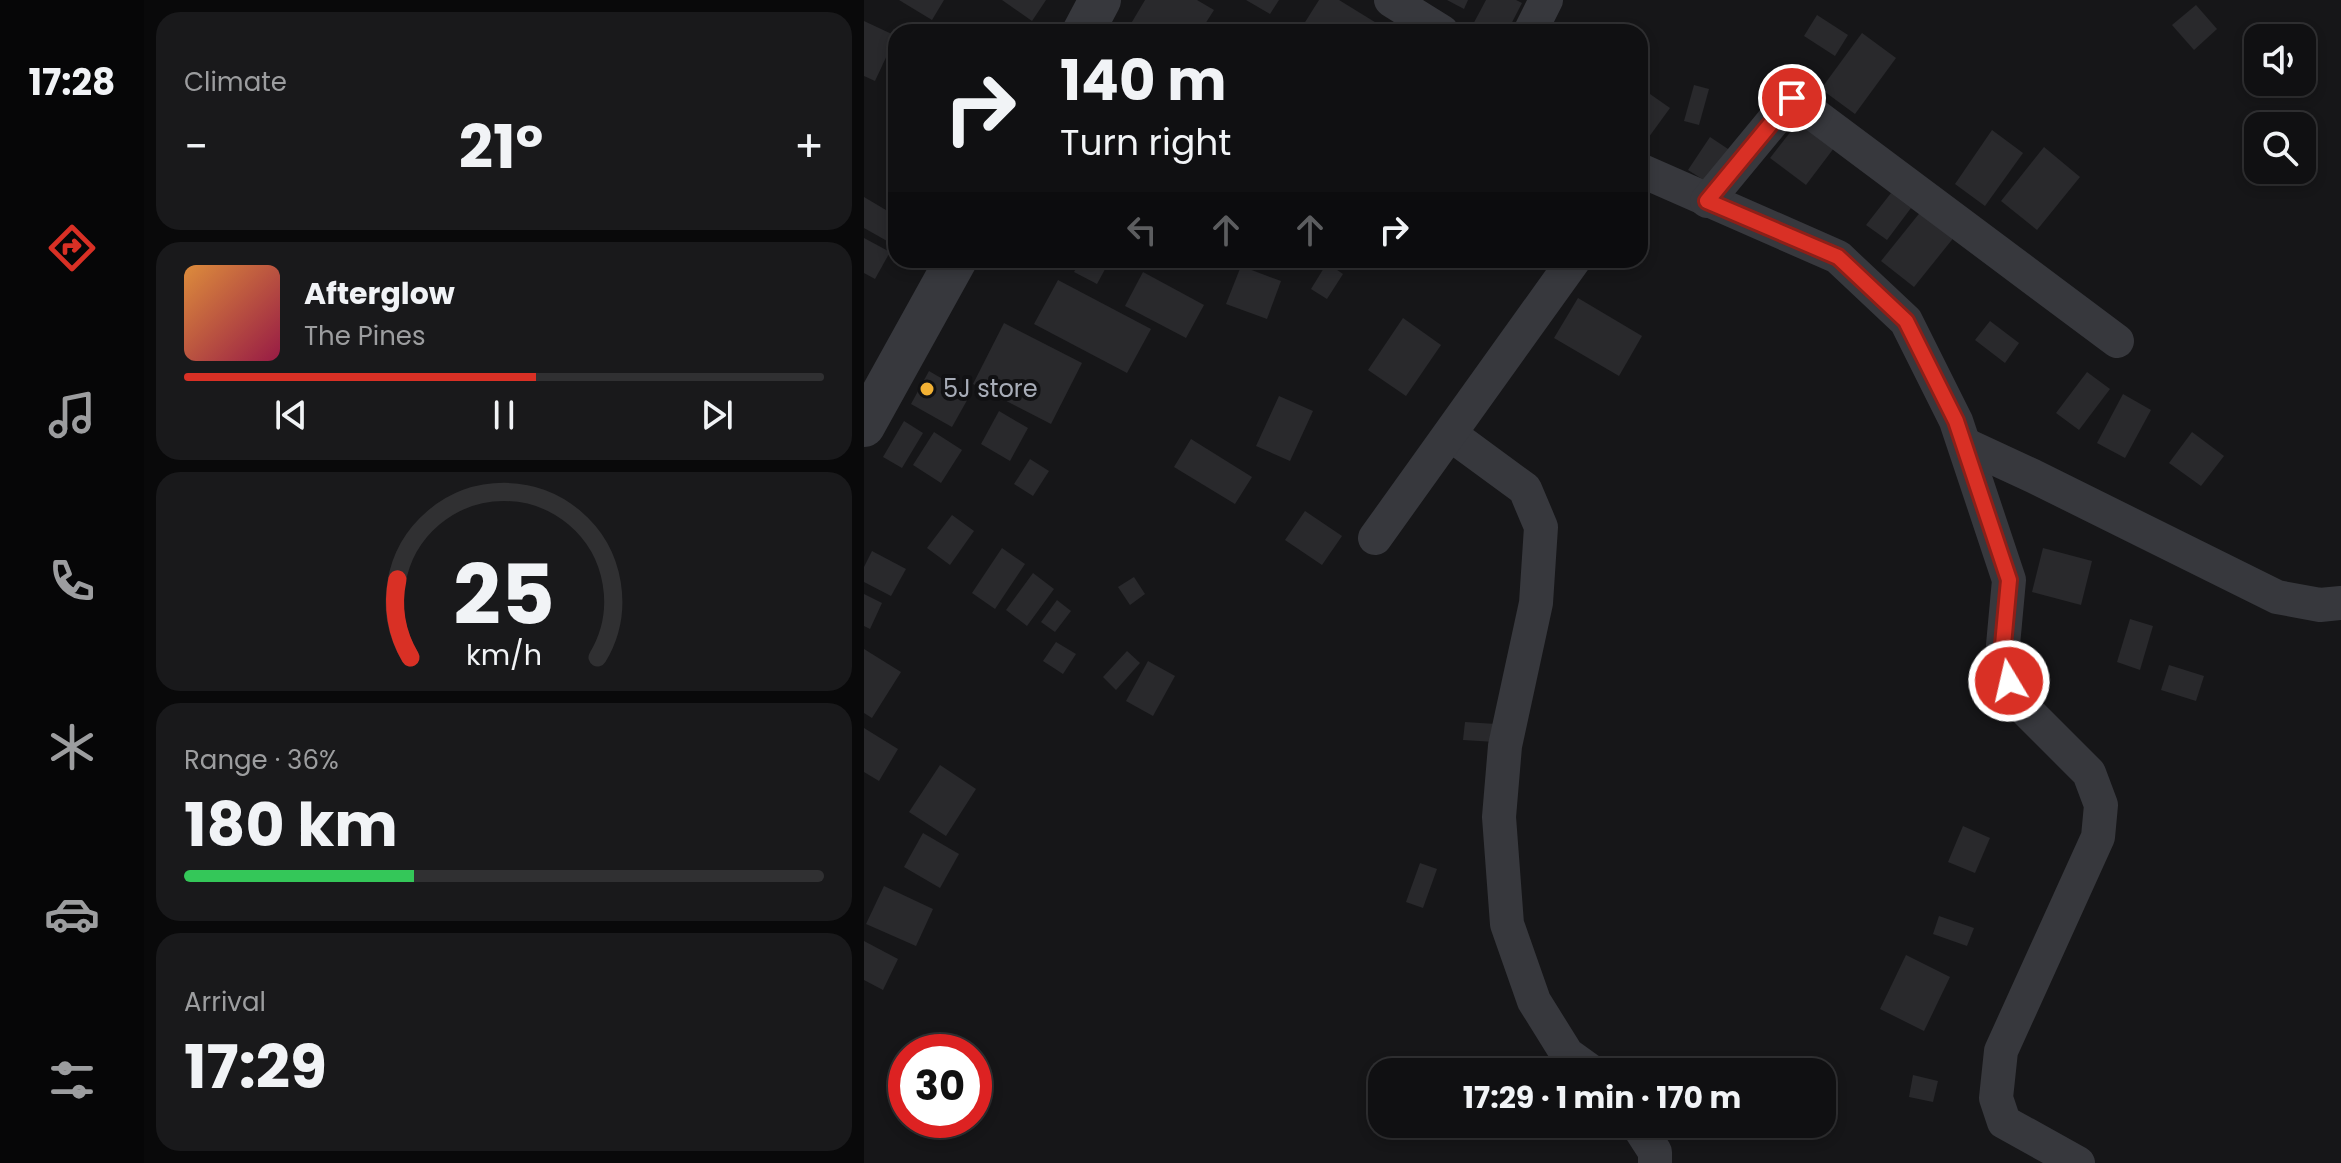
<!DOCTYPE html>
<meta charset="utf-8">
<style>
:root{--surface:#101012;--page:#19191b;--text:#f1f3f6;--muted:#9c9d9f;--line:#303032;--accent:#d93025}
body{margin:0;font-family:Poppins,sans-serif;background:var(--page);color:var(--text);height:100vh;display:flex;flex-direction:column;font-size:30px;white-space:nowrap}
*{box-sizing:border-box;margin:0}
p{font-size:26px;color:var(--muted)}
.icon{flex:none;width:44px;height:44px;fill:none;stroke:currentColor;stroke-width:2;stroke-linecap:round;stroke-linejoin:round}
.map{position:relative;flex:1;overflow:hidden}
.panel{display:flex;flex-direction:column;gap:12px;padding:12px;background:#09090a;width:720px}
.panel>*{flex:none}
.hud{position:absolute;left:24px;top:24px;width:760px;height:244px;border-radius:24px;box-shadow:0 4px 12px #0003,0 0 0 2px var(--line);background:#101012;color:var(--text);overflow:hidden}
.controls{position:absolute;left:1380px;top:24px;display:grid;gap:16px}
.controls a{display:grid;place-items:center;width:72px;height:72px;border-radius:16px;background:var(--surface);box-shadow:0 4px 12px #0003,0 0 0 2px var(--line);font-size:40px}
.speed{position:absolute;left:24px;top:1034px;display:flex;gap:16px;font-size:40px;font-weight:700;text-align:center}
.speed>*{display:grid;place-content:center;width:104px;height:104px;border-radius:50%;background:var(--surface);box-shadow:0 4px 12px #0003,0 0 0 2px var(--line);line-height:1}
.speed .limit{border:12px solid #d22;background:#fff;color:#111}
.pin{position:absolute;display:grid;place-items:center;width:68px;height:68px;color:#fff;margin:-34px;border:4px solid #fff;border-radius:50%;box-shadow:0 2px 8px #0007}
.me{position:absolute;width:88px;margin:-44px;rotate:351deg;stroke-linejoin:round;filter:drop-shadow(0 0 6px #0008)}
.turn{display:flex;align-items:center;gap:28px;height:168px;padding:0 40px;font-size:36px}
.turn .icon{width:104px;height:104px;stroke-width:2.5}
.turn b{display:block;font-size:56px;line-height:68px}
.lanes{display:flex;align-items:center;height:76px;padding:0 40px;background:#0003;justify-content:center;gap:40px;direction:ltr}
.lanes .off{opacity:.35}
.big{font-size:60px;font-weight:700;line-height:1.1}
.panel .widget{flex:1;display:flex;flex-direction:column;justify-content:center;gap:12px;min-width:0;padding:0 28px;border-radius:24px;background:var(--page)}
.panel .dial{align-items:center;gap:0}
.dial svg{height:208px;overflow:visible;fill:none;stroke:var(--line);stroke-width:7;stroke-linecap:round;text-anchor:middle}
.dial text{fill:var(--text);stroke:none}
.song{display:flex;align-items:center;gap:24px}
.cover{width:96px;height:96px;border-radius:12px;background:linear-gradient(135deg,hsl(30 70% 55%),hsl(340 70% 35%))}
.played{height:8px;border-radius:4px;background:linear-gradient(90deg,var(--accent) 55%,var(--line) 55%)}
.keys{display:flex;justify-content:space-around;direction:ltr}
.heat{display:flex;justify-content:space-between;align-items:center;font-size:44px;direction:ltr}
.charge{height:12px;border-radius:6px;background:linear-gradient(90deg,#34c759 36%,var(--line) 0)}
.trip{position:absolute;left:504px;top:1058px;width:468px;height:80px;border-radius:24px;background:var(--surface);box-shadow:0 4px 12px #0003,0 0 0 2px var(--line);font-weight:700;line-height:80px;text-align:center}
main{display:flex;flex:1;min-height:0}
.tab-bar{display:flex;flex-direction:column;width:144px;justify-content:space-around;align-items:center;background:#060607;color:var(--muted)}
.tab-bar .icon{width:56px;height:56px}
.tab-bar .current{color:var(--accent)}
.tab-bar b{font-size:36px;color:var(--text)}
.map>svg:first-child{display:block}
.building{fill:#29292c}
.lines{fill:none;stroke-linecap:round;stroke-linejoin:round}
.minor{stroke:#37383d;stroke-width:34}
.tertiary{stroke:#37383d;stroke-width:42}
.route-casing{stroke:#8d1f18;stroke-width:20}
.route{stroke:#d93025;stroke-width:14}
.poi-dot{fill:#f2b134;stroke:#111113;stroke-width:3}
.labels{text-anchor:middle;stroke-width:8;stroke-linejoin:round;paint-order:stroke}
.poi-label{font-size:24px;fill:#a8adb8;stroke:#111113;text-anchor:start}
</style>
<main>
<nav class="tab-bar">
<b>17:28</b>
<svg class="icon current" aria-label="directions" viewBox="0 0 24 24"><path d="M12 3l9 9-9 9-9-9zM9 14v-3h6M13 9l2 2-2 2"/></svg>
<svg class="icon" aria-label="music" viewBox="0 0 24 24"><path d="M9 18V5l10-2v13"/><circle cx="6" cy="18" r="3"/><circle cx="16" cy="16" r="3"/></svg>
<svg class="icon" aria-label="phone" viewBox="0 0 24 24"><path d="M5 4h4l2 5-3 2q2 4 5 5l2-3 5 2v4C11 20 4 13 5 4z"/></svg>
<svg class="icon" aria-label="climate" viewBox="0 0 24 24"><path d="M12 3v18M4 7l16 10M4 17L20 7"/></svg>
<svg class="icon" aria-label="car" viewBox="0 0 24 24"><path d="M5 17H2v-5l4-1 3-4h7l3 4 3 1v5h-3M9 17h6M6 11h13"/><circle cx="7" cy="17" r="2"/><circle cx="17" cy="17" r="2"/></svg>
<svg class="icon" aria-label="filters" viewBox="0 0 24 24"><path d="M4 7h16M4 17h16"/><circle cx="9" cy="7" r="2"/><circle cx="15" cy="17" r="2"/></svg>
</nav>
<section class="panel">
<div class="widget"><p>Climate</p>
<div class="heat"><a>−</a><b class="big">21°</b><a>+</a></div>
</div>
<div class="widget">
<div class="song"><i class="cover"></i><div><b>Afterglow</b><p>The Pines</p></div></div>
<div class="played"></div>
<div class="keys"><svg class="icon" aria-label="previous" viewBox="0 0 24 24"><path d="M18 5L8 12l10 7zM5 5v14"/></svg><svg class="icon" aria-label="pause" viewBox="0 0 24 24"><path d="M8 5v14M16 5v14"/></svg><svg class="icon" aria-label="next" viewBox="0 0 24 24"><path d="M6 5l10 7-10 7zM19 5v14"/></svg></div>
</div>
<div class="widget dial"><svg viewBox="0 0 100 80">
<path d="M14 69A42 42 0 1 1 86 69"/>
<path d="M14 69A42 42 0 0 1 9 39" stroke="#d93025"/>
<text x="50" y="56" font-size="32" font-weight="700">25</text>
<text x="50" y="72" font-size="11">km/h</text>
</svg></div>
<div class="widget"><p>Range · 36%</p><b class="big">180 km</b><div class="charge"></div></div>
<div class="widget"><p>Arrival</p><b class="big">17:29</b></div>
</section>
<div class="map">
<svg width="1477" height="1163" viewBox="0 0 1477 1163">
<rect width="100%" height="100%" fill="#161618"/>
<g class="building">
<path d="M 35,0 L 80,0 L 68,20 Z"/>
<path d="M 138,0 L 182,0 L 168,21 Z"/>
<path d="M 281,0 L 333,0 L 350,10 L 336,32 L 262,32 Z"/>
<path d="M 382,0 L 415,0 L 406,14 Z"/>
<path d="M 455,0 L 475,0 L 527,32 L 447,32 L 438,27 Z"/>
<path d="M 583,0 L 604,0 L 600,9 Z"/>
<path d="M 622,0 L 652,0 L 658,3 L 643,32 L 606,30 Z"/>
<path d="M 1332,5 L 1353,29 L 1330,50 L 1308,25 Z"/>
<path d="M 953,15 L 984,35 L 971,56 L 940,36 Z"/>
<path d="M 0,21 L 32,36 L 11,81 L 0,76 Z"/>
<path d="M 998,33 L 1032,58 L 991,114 L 957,89 Z"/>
<path d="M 830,85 L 845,89 L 835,125 L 820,121 Z"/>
<path d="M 776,87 L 806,108 L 782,141 L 776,137 Z"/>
<path d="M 935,121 L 970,148 L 942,185 L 906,158 Z"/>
<path d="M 1128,130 L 1159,153 L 1121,206 L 1091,184 Z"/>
<path d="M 846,137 L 867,151 L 846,184 L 824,170 Z"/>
<path d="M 1180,147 L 1216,177 L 1173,230 L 1137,201 Z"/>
<path d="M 1027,193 L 1047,208 L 1023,240 L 1002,225 Z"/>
<path d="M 0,197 L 32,216 L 32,246 L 0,228 Z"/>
<path d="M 1058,210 L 1091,236 L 1050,287 L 1017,261 Z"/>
<path d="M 0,238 L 26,252 L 11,279 L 0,273 Z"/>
<path d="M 217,260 L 246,260 L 233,284 L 210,272 Z"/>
<path d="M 463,263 L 479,274 L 463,299 L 447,289 Z"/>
<path d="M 377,266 L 417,281 L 403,319 L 362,304 Z"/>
<path d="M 279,272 L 340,305 L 322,338 L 261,306 Z"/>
<path d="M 194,280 L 287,329 L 263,373 L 170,324 Z"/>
<path d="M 714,298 L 778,336 L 755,376 L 690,338 Z"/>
<path d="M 539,318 L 577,345 L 542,396 L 504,370 Z"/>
<path d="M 1126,321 L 1155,343 L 1141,363 L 1111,340 Z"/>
<path d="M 140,323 L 218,363 L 187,424 L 109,384 Z"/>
<path d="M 65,371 L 106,395 L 88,427 L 47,404 Z"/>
<path d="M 1223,372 L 1246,389 L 1215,430 L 1192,413 Z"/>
<path d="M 1259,394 L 1287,410 L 1261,458 L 1233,443 Z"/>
<path d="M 415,396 L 449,411 L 426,461 L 392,446 Z"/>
<path d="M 135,411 L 164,428 L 146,461 L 117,444 Z"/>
<path d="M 40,421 L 59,433 L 38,468 L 19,457 Z"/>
<path d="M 70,432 L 98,450 L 77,483 L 49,465 Z"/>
<path d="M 1328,432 L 1360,456 L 1337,486 L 1305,463 Z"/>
<path d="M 327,439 L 388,477 L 371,504 L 310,467 Z"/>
<path d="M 166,459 L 185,471 L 169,496 L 150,484 Z"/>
<path d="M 441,511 L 478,536 L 458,565 L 421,540 Z"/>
<path d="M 88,515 L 110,531 L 86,565 L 63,548 Z"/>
<path d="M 138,548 L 161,564 L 131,609 L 108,593 Z"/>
<path d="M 1179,548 L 1228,561 L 1217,605 L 1168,592 Z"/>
<path d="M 8,551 L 42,569 L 27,596 L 0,582 L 0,567 Z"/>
<path d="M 169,573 L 190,589 L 163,626 L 142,610 Z"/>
<path d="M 270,577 L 281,594 L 266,605 L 254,587 Z"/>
<path d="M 0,594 L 18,603 L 6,629 L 0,626 Z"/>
<path d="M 193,600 L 207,611 L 191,632 L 177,622 Z"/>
<path d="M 1266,619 L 1289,626 L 1276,670 L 1253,662 Z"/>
<path d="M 192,642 L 212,654 L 199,674 L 179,661 Z"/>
<path d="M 0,649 L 37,672 L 8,718 L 0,713 Z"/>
<path d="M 263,651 L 276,663 L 252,690 L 239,677 Z"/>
<path d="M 284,661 L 311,676 L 289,716 L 262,701 Z"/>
<path d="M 1305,665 L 1340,676 L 1332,701 L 1297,690 Z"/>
<path d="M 601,722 L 632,724 L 631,742 L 599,740 Z"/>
<path d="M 0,728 L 34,749 L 15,781 L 0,772 Z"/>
<path d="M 76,765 L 112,789 L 82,836 L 45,812 Z"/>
<path d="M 1099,826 L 1126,838 L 1111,873 L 1084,862 Z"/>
<path d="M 59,833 L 95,854 L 76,888 L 40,867 Z"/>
<path d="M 556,863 L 573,869 L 559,908 L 542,902 Z"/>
<path d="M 20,886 L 69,909 L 52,946 L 2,924 Z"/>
<path d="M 1075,916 L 1110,928 L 1103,946 L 1069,934 Z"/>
<path d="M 0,941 L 34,959 L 19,990 L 0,980 Z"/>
<path d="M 1042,955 L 1086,977 L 1060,1031 L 1016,1009 Z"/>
<path d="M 555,1068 L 585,1069 L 585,1072 L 555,1072 Z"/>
<path d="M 1049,1075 L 1074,1081 L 1069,1102 L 1045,1097 Z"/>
</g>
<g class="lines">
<g class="minor">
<path d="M 527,0 L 578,32"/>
<path d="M 666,32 L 682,0"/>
<path d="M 776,170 L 974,257 L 1042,321 L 1092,421 L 1145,580 L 1139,645 L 1145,681 L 1164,712 L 1225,773 L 1237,805 L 1234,837 L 1137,1051 L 1132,1098 L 1140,1122 L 1214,1163"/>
<path d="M 843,201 L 928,98 L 1253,341"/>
<path d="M 586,434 L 661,489 L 677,527 L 672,603 L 641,746 L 635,817 L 643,924 L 670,1001 L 703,1054 L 728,1072"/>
<path d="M 1102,445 L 1169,476 L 1413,597 L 1456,605 L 1477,603"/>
<path d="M 511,538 L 710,260"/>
<path d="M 773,1124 L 791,1152 L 791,1163"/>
</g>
<g class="tertiary">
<path d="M 219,32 L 236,0"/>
<path d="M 0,426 L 92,260"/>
</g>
</g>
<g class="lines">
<defs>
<path id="route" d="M 928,98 L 843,201 L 974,257 L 1042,321 L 1092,421 L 1145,580 L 1139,645 L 1145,681"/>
</defs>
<use href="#route" class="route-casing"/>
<use href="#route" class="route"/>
</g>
<circle class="poi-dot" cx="63" cy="389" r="8"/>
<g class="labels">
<g class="poi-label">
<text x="79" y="397">5J store</text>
</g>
</g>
</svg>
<div class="controls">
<a><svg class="icon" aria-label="sound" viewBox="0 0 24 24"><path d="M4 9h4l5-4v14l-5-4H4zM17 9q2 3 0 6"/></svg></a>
<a><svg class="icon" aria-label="search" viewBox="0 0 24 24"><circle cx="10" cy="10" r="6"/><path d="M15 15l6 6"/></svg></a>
</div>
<div class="speed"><div class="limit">30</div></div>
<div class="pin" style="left:928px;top:98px;background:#d93025"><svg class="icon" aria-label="arrive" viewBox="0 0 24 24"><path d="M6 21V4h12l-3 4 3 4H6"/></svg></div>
<svg class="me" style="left:1145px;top:681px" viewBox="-20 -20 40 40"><circle r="17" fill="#d93025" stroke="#fff" stroke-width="3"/><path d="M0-11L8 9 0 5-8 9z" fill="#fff"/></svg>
<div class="trip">17:29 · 1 min · 170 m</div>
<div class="hud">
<div class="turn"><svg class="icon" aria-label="right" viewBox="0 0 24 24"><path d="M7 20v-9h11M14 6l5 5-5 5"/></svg><div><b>140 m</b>Turn right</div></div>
<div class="lanes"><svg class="icon off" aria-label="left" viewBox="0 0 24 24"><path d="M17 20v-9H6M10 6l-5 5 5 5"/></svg><svg class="icon off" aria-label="ahead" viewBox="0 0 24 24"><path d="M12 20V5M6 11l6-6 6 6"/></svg><svg class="icon off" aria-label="ahead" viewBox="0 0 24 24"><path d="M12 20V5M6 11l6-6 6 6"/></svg><svg class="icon" aria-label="right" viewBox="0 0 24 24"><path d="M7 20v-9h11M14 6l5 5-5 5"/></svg></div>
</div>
</div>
</main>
